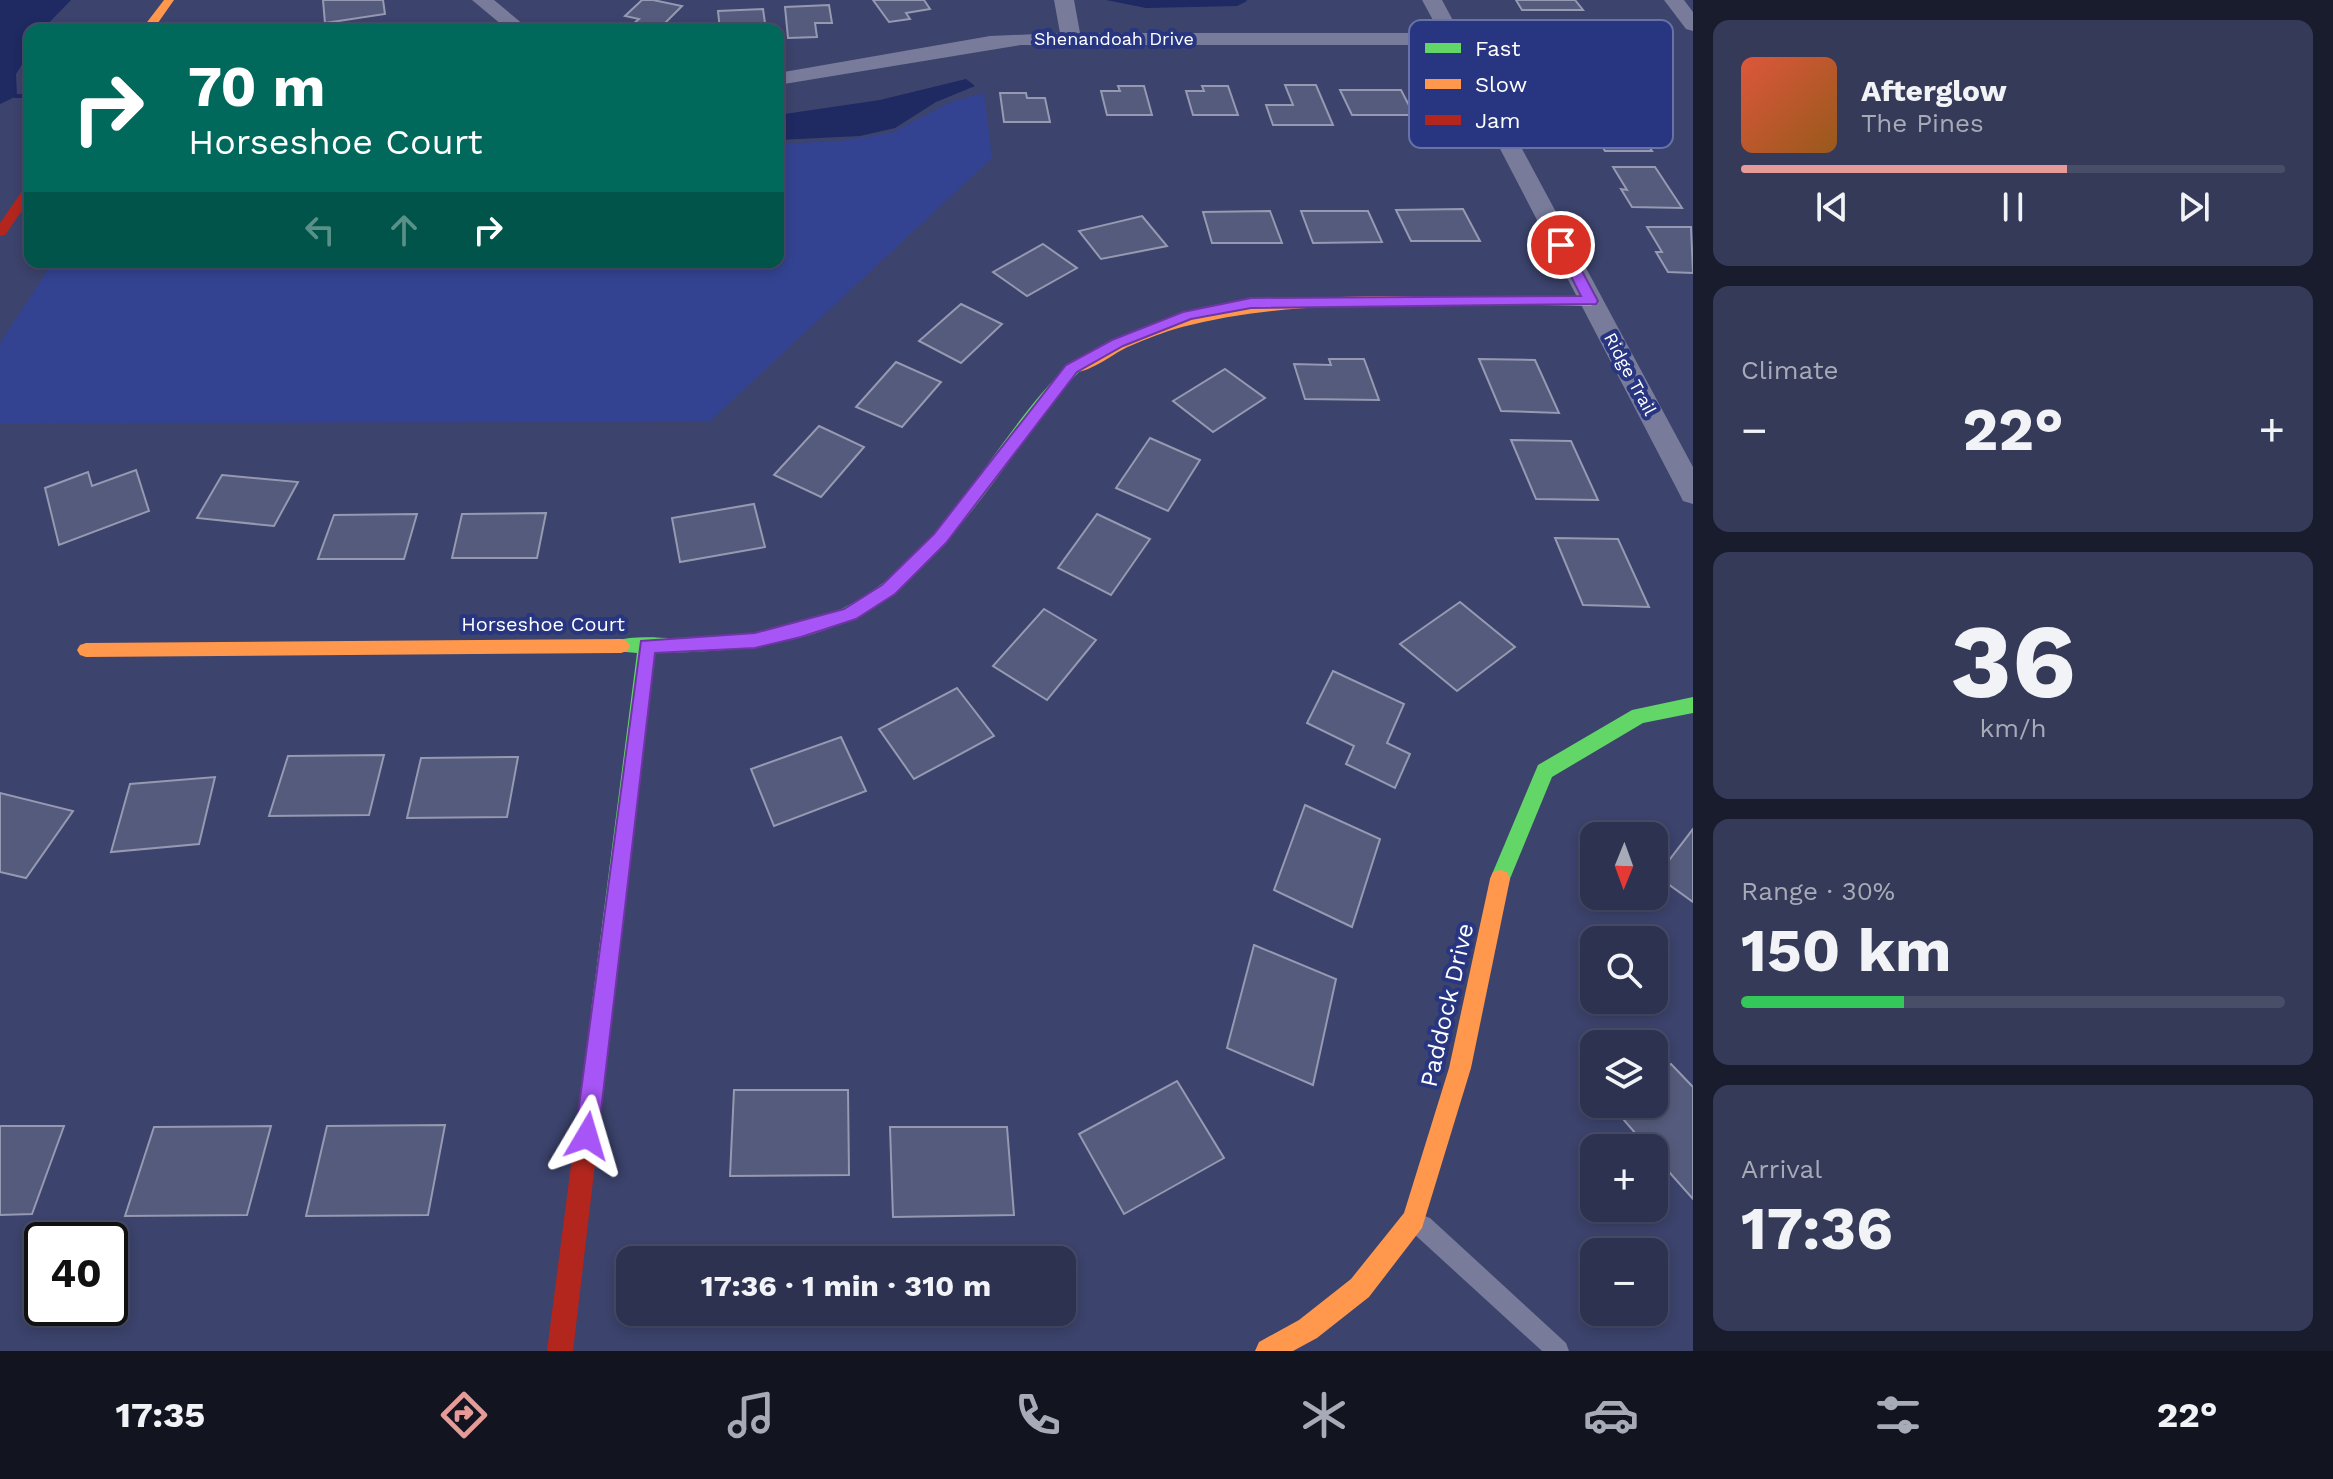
<!DOCTYPE html>
<meta charset="utf-8">
<style>
:root{--surface:#2d3251;--page:#353a58;--text:#f1f3f6;--muted:#a7aab7;--line:#484d68;--accent:#e69b98}
body{margin:0;font-family:"Work Sans",sans-serif;background:var(--page);color:var(--text);height:100vh;display:flex;flex-direction:column;font-size:30px;white-space:nowrap}
*{box-sizing:border-box;margin:0}
p{font-size:26px;color:var(--muted)}
.icon{flex:none;width:44px;height:44px;fill:none;stroke:currentColor;stroke-width:2;stroke-linecap:round;stroke-linejoin:round}
.map{position:relative;flex:1;overflow:hidden}
.side{display:flex;flex-direction:column;gap:20px;padding:20px;background:#191c2d;width:640px}
.side>*{flex:none}
.hud{position:absolute;left:24px;top:24px;width:760px;height:244px;border-radius:16px;box-shadow:0 4px 12px #0003,0 0 0 2px var(--line);background:#00695c;color:#fff;overflow:hidden}
.needle{width:52px;rotate:181deg}
.buttons{position:absolute;left:1580px;top:822px;display:grid;gap:16px}
.buttons a{display:grid;place-items:center;width:88px;height:88px;border-radius:16px;background:var(--surface);box-shadow:0 4px 12px #0003,0 0 0 2px var(--line);font-size:40px}
.speed{position:absolute;left:24px;top:1222px;display:flex;gap:16px;font-size:40px;font-weight:700;text-align:center}
.speed>*{display:grid;place-content:center;width:104px;height:104px;border-radius:50%;background:var(--surface);box-shadow:0 4px 12px #0003,0 0 0 2px var(--line);line-height:1}
.speed .limit{border:4px solid #111;border-radius:12px;background:#fff;color:#111}
.pin{position:absolute;display:grid;place-items:center;width:68px;height:68px;color:#fff;margin:-34px;border:4px solid #fff;border-radius:50%;box-shadow:0 2px 8px #0007}
.me{position:absolute;width:88px;margin:-44px;rotate:7deg;stroke-linejoin:round;filter:drop-shadow(0 0 6px #0008)}
.turn{display:flex;align-items:center;gap:28px;height:168px;padding:0 32px;font-size:36px}
.turn .icon{width:104px;height:104px;stroke-width:2.5}
.turn b{display:block;font-size:56px;line-height:68px}
.lanes{display:flex;align-items:center;height:76px;padding:0 32px;background:#0003;justify-content:center;gap:40px;direction:ltr}
.lanes .off{opacity:.35}
.big{font-size:60px;font-weight:700;line-height:1.1}
.side .card{flex:1;display:flex;flex-direction:column;justify-content:center;gap:12px;min-width:0;padding:0 28px;border-radius:16px;background:var(--page)}
.side .dial{align-items:center;gap:0}
.dial b{font-size:104px;line-height:1}
.song{display:flex;align-items:center;gap:24px}
.cover{width:96px;height:96px;border-radius:12px;background:linear-gradient(135deg,hsl(10 70% 55%),hsl(30 70% 35%))}
.played{height:8px;border-radius:4px;background:linear-gradient(90deg,var(--accent) 60%,var(--line) 60%)}
.keys{display:flex;justify-content:space-around;direction:ltr}
.heat{display:flex;justify-content:space-between;align-items:center;font-size:44px;direction:ltr}
.charge{height:12px;border-radius:6px;background:linear-gradient(90deg,#34c759 30%,var(--line) 0)}
.trip{position:absolute;left:616px;top:1246px;width:460px;height:80px;border-radius:16px;background:var(--surface);box-shadow:0 4px 12px #0003,0 0 0 2px var(--line);font-weight:700;line-height:80px;text-align:center}
.dock{display:flex;height:128px;justify-content:space-around;align-items:center;background:#121420;color:var(--muted)}
.dock .icon{width:56px;height:56px}
.dock .on{color:var(--accent)}
.dock b{font-size:36px;color:var(--text)}
main{display:flex;flex:1;min-height:0}
.map>svg:first-child{display:block}
.green{fill:#344391}
.water{fill:#1f2962}
.lines{fill:none;stroke-linecap:round;stroke-linejoin:round}
.stream{fill:#1f2962;fill-rule:evenodd}
.building{fill:#555b7c;stroke:#9599b1;stroke-width:2}
.lane{fill:#787c9a;fill-rule:evenodd}
.street{fill:#787c9a;fill-rule:evenodd}
.fast{fill:#63d668;fill-rule:evenodd}
.slow{fill:#ff974d;fill-rule:evenodd}
.jam{fill:#b3261e;fill-rule:evenodd}
.route{fill:#a855f7;stroke:#6d37a1;stroke-width:2}
.labels{text-anchor:middle;stroke-width:8;stroke-linejoin:round;paint-order:stroke}
.far-street-label{font-size:18px;fill:#fff;stroke:#283580}
.street-label{font-size:20px;fill:#fff;stroke:#283580}
.near-street-label{font-size:24px;fill:#fff;stroke:#283580}
.key{fill:#283580;stroke:#6872a6;stroke-width:2}
.key-label{font-size:22px;fill:#fff}
</style>
<main>
<div class="map">
<svg width="1693" height="1351" viewBox="0 0 1693 1351">
<rect width="100%" height="100%" fill="#3c436c"/>
<path class="green" d="M 984,93 L 992,158 L 709,422 L 0,423 L 0,343 L 53,262 L 778,262 L 778,144 L 840,141 L 891,133 L 953,101 Z"/>
<g class="water">
<path d="M 0,0 L 71,0 L 42,30 L 30,30 L 30,52 L 16,74 L 17,96 L 0,104 Z"/>
<path d="M 1106,0 L 1246,0 L 1247,1 L 1237,6 L 1146,8 Z"/>
<path d="M 966,79 L 975,86 L 936,102 L 895,128 L 860,136 L 778,140 L 778,115 L 880,100 Z"/>
</g>
<g class="lines">
<rect class="stream" x="14" y="94" width="16" height="4"/>
</g>
<g class="building">
<path d="M 323,0 L 383,0 L 385,14 L 325,23 Z"/>
<path d="M 642,0 L 653,0 L 682,6 L 665,23 L 672,24 L 667,30 L 657,30 L 633,24 L 639,19 L 625,16 Z"/>
<path d="M 873,0 L 924,0 L 930,9 L 906,13 L 910,19 L 889,22 Z"/>
<path d="M 1516,0 L 1575,0 L 1583,10 L 1522,10 Z"/>
<path d="M 829,5 L 832,23 L 815,23 L 817,37 L 788,38 L 785,7 Z"/>
<path d="M 763,9 L 766,30 L 720,30 L 718,11 Z"/>
<path d="M 1285,85 L 1316,85 L 1333,125 L 1273,125 L 1266,105 L 1293,105 Z"/>
<path d="M 1118,86 L 1144,86 L 1152,115 L 1107,115 L 1101,91 L 1120,91 Z"/>
<path d="M 1202,86 L 1228,86 L 1238,115 L 1193,115 L 1186,91 L 1204,91 Z"/>
<path d="M 1340,90 L 1401,90 L 1414,115 L 1352,115 Z"/>
<path d="M 1000,93 L 1026,93 L 1027,98 L 1045,98 L 1050,122 L 1004,122 Z"/>
<path d="M 1587,114 L 1627,114 L 1652,151 L 1605,151 L 1594,134 L 1600,134 Z"/>
<path d="M 1613,167 L 1655,167 L 1682,208 L 1632,207 L 1621,189 L 1627,190 Z"/>
<path d="M 1463,209 L 1480,241 L 1411,241 L 1396,210 Z"/>
<path d="M 1270,211 L 1282,243 L 1212,243 L 1203,212 Z"/>
<path d="M 1301,211 L 1368,211 L 1382,242 L 1313,243 Z"/>
<path d="M 1142,216 L 1167,246 L 1101,259 L 1079,231 Z"/>
<path d="M 1647,227 L 1691,227 L 1693,273 L 1668,272 L 1656,252 L 1662,252 Z"/>
<path d="M 1043,244 L 1077,268 L 1027,296 L 993,272 Z"/>
<path d="M 961,304 L 1002,324 L 961,363 L 919,341 Z"/>
<path d="M 1329,359 L 1364,359 L 1379,400 L 1305,399 L 1294,364 L 1331,365 Z"/>
<path d="M 1479,359 L 1535,360 L 1559,413 L 1501,411 Z"/>
<path d="M 896,362 L 941,382 L 902,427 L 856,407 Z"/>
<path d="M 1225,369 L 1265,398 L 1213,432 L 1173,401 Z"/>
<path d="M 819,426 L 864,447 L 821,497 L 774,475 Z"/>
<path d="M 1150,438 L 1200,460 L 1168,511 L 1116,488 Z"/>
<path d="M 1511,440 L 1571,441 L 1598,500 L 1536,499 Z"/>
<path d="M 136,470 L 149,511 L 59,545 L 45,488 L 88,472 L 92,486 Z"/>
<path d="M 222,475 L 298,482 L 274,526 L 197,518 Z"/>
<path d="M 754,504 L 765,547 L 680,562 L 672,518 Z"/>
<path d="M 546,513 L 537,558 L 452,558 L 462,514 Z"/>
<path d="M 417,514 L 404,559 L 318,559 L 334,515 Z"/>
<path d="M 1097,514 L 1150,539 L 1111,595 L 1058,568 Z"/>
<path d="M 1555,538 L 1618,539 L 1649,607 L 1583,605 Z"/>
<path d="M 1460,602 L 1515,647 L 1457,691 L 1400,644 Z"/>
<path d="M 1044,609 L 1096,640 L 1047,700 L 993,666 Z"/>
<path d="M 1333,671 L 1404,704 L 1387,743 L 1410,754 L 1395,788 L 1346,764 L 1354,746 L 1307,723 Z"/>
<path d="M 957,688 L 994,736 L 914,779 L 879,729 Z"/>
<path d="M 841,737 L 866,791 L 774,826 L 751,769 Z"/>
<path d="M 384,755 L 369,815 L 269,816 L 288,756 Z"/>
<path d="M 518,757 L 507,817 L 407,818 L 421,758 Z"/>
<path d="M 215,777 L 199,844 L 111,852 L 130,784 Z"/>
<path d="M 0,793 L 73,811 L 26,878 L 0,872 Z"/>
<path d="M 1305,805 L 1380,839 L 1352,927 L 1274,890 Z"/>
<path d="M 1693,829 L 1693,902 L 1657,876 Z"/>
<path d="M 1254,945 L 1336,979 L 1313,1085 L 1227,1048 Z"/>
<path d="M 1671,1064 L 1693,1087 L 1693,1199 L 1654,1155 L 1654,1148 L 1648,1148 L 1611,1105 L 1654,1104 L 1654,1076 Z"/>
<path d="M 1177,1081 L 1224,1158 L 1124,1214 L 1079,1134 Z"/>
<path d="M 734,1090 L 848,1090 L 849,1175 L 730,1176 Z"/>
<path d="M 445,1125 L 428,1215 L 306,1216 L 327,1126 Z"/>
<path d="M 0,1126 L 64,1126 L 32,1214 L 0,1215 Z"/>
<path d="M 271,1126 L 247,1215 L 125,1216 L 154,1127 Z"/>
<path d="M 890,1127 L 1007,1127 L 1014,1215 L 893,1217 Z"/>
</g>
<g class="lines">
<path class="lane" d="M 1422,1215 L 1430,1218 L 1566,1343 L 1569,1351 L 1542,1351 L 1414,1234 L 1411,1226 L 1414,1218 Z"/>
<g class="street">
<path d="M 472,0 L 494,0 L 530,30 L 508,30 Z"/>
<path d="M 1054,0 L 1074,0 L 1080,33 L 1440,33 L 1422,0 L 1442,0 L 1693,467 L 1693,504 L 1683,501 L 1679,493 L 1446,45 L 1021,45 L 778,85 L 778,73 L 990,36 L 1060,33 Z"/>
<path d="M 1664,0 L 1684,0 L 1693,12 L 1693,31 L 1686,29 Z"/>
</g>
<g class="fast">
<path d="M 1480,296 L 1591,296 L 1598,301 L 1591,306 L 1475,304 L 1473,301 Z"/>
<path d="M 1074,363 L 1081,368 L 1079,372 C 1046,405 1022,445 994,482 C 890,622 829,650 655,653 L 613,1011 L 610,1019 L 602,1022 L 594,1019 L 591,1011 L 637,653 L 615,651 L 612,646 L 615,641 C 633,635 657,638 675,638 C 714,637 753,635 791,627 C 933,593 975,456 1069,364 Z"/>
<path d="M 1693,697 L 1693,713 L 1643,723 L 1552,777 L 1507,886 L 1500,888 L 1493,886 L 1490,879 L 1538,765 L 1632,710 Z"/>
</g>
<g class="slow">
<path d="M 164,0 L 174,0 L 153,30 L 141,30 Z"/>
<path d="M 1426,296 L 1480,296 L 1487,301 L 1480,306 C 1380,305 1280,302 1182,327 C 1164,332 1146,339 1130,346 C 1113,353 1087,376 1069,372 L 1067,368 C 1075,358 1091,353 1103,347 C 1203,297 1317,296 1426,296 Z"/>
<path d="M 621,639 L 627,641 L 630,646 L 627,651 L 621,653 L 86,657 L 80,655 L 77,650 L 80,645 L 86,643 Z"/>
<path d="M 1500,870 L 1507,872 L 1510,879 L 1471,1068 L 1422,1228 L 1369,1297 L 1317,1338 L 1293,1351 L 1255,1351 L 1259,1342 L 1299,1320 L 1351,1279 L 1404,1213 L 1449,1068 L 1490,879 L 1493,872 Z"/>
</g>
<g class="jam">
<path d="M 30,186 L 30,199 L 5,235 L 0,236 L 0,223 L 25,187 Z"/>
<path d="M 602,1000 L 610,1003 L 613,1011 L 573,1351 L 547,1351 L 591,1011 L 594,1003 Z"/>
</g>
</g>
<path class="route" d="M 1561,241 L 1568,245 L 1598,301 L 1596,304 L 1251,308 L 1191,319 L 1123,346 L 1077,372 L 946,543 L 895,594 L 856,619 L 801,637 L 755,648 L 655,653 L 598,1136 L 595,1145 L 587,1148 L 578,1145 L 575,1136 L 641,641 L 755,633 L 844,609 L 882,585 L 934,534 L 1066,365 L 1112,340 L 1183,312 L 1251,298 L 1581,296 L 1555,245 Z"/>
<g class="labels">
<g class="far-street-label">
<text x="1114" y="45">Shenandoah Drive</text>
<text transform="translate(1630 374) rotate(62)" y="6">Ridge Trail</text>
</g>
<g class="street-label">
<text x="543" y="631">Horseshoe Court</text>
</g>
<g class="near-street-label">
<text transform="translate(1447 1005) rotate(-77)" y="8">Paddock Drive</text>
</g>
</g>
<rect x="1409" y="20" width="264" height="128" rx="12" class="key"/>
<rect x="1425" y="43" width="36" height="10" fill="#63d668"/>
<rect x="1425" y="79" width="36" height="10" fill="#ff974d"/>
<rect x="1425" y="115" width="36" height="10" fill="#b3261e"/>
<g class="key-label">
<text x="1475" y="56">Fast</text>
<text x="1475" y="92">Slow</text>
<text x="1475" y="128">Jam</text>
</g>
</svg>
<div class="buttons">
<a><svg class="needle" viewBox="-14 -14 28 28"><path d="M0-13l5 13h-10z" fill="#e53935"/><path d="M0 13l5-13h-10z" fill="#a7aab7"/></svg></a>
<a><svg class="icon" aria-label="search" viewBox="0 0 24 24"><circle cx="10" cy="10" r="6"/><path d="M15 15l6 6"/></svg></a>
<a><svg class="icon" aria-label="layers" viewBox="0 0 24 24"><path d="M12 4l9 5-9 5-9-5zM3 14l9 5 9-5"/></svg></a>
<a>+</a>
<a>−</a>
</div>
<div class="speed"><div class="limit">40</div></div>
<div class="pin" style="left:1561px;top:245px;background:#d93025"><svg class="icon" aria-label="arrive" viewBox="0 0 24 24"><path d="M6 21V4h12l-3 4 3 4H6"/></svg></div>
<svg class="me" style="left:587px;top:1136px" viewBox="-20 -20 40 40"><path d="M0-17L14 15 0 8-14 15z" fill="#a855f7" stroke="#fff" stroke-width="4"/></svg>
<div class="trip">17:36 · 1 min · 310 m</div>
<div class="hud">
<div class="turn"><svg class="icon" aria-label="right" viewBox="0 0 24 24"><path d="M7 20v-9h11M14 6l5 5-5 5"/></svg><div><b>70 m</b>Horseshoe Court</div></div>
<div class="lanes"><svg class="icon off" aria-label="left" viewBox="0 0 24 24"><path d="M17 20v-9H6M10 6l-5 5 5 5"/></svg><svg class="icon off" aria-label="ahead" viewBox="0 0 24 24"><path d="M12 20V5M6 11l6-6 6 6"/></svg><svg class="icon" aria-label="right" viewBox="0 0 24 24"><path d="M7 20v-9h11M14 6l5 5-5 5"/></svg></div>
</div>
</div>
<section class="side">
<div class="card">
<div class="song"><i class="cover"></i><div><b>Afterglow</b><p>The Pines</p></div></div>
<div class="played"></div>
<div class="keys"><svg class="icon" aria-label="previous" viewBox="0 0 24 24"><path d="M18 5L8 12l10 7zM5 5v14"/></svg><svg class="icon" aria-label="pause" viewBox="0 0 24 24"><path d="M8 5v14M16 5v14"/></svg><svg class="icon" aria-label="next" viewBox="0 0 24 24"><path d="M6 5l10 7-10 7zM19 5v14"/></svg></div>
</div>
<div class="card"><p>Climate</p>
<div class="heat"><a>−</a><b class="big">22°</b><a>+</a></div>
</div>
<div class="card dial"><b>36</b><p>km/h</p></div>
<div class="card"><p>Range · 30%</p><b class="big">150 km</b><div class="charge"></div></div>
<div class="card"><p>Arrival</p><b class="big">17:36</b></div>
</section>
</main>
<nav class="dock">
<b>17:35</b>
<svg class="icon on" aria-label="directions" viewBox="0 0 24 24"><path d="M12 3l9 9-9 9-9-9zM9 14v-3h6M13 9l2 2-2 2"/></svg>
<svg class="icon" aria-label="music" viewBox="0 0 24 24"><path d="M9 18V5l10-2v13"/><circle cx="6" cy="18" r="3"/><circle cx="16" cy="16" r="3"/></svg>
<svg class="icon" aria-label="phone" viewBox="0 0 24 24"><path d="M5 4h4l2 5-3 2q2 4 5 5l2-3 5 2v4C11 20 4 13 5 4z"/></svg>
<svg class="icon" aria-label="climate" viewBox="0 0 24 24"><path d="M12 3v18M4 7l16 10M4 17L20 7"/></svg>
<svg class="icon" aria-label="car" viewBox="0 0 24 24"><path d="M5 17H2v-5l4-1 3-4h7l3 4 3 1v5h-3M9 17h6M6 11h13"/><circle cx="7" cy="17" r="2"/><circle cx="17" cy="17" r="2"/></svg>
<svg class="icon" aria-label="filters" viewBox="0 0 24 24"><path d="M4 7h16M4 17h16"/><circle cx="9" cy="7" r="2"/><circle cx="15" cy="17" r="2"/></svg>
<b>22°</b>
</nav>
